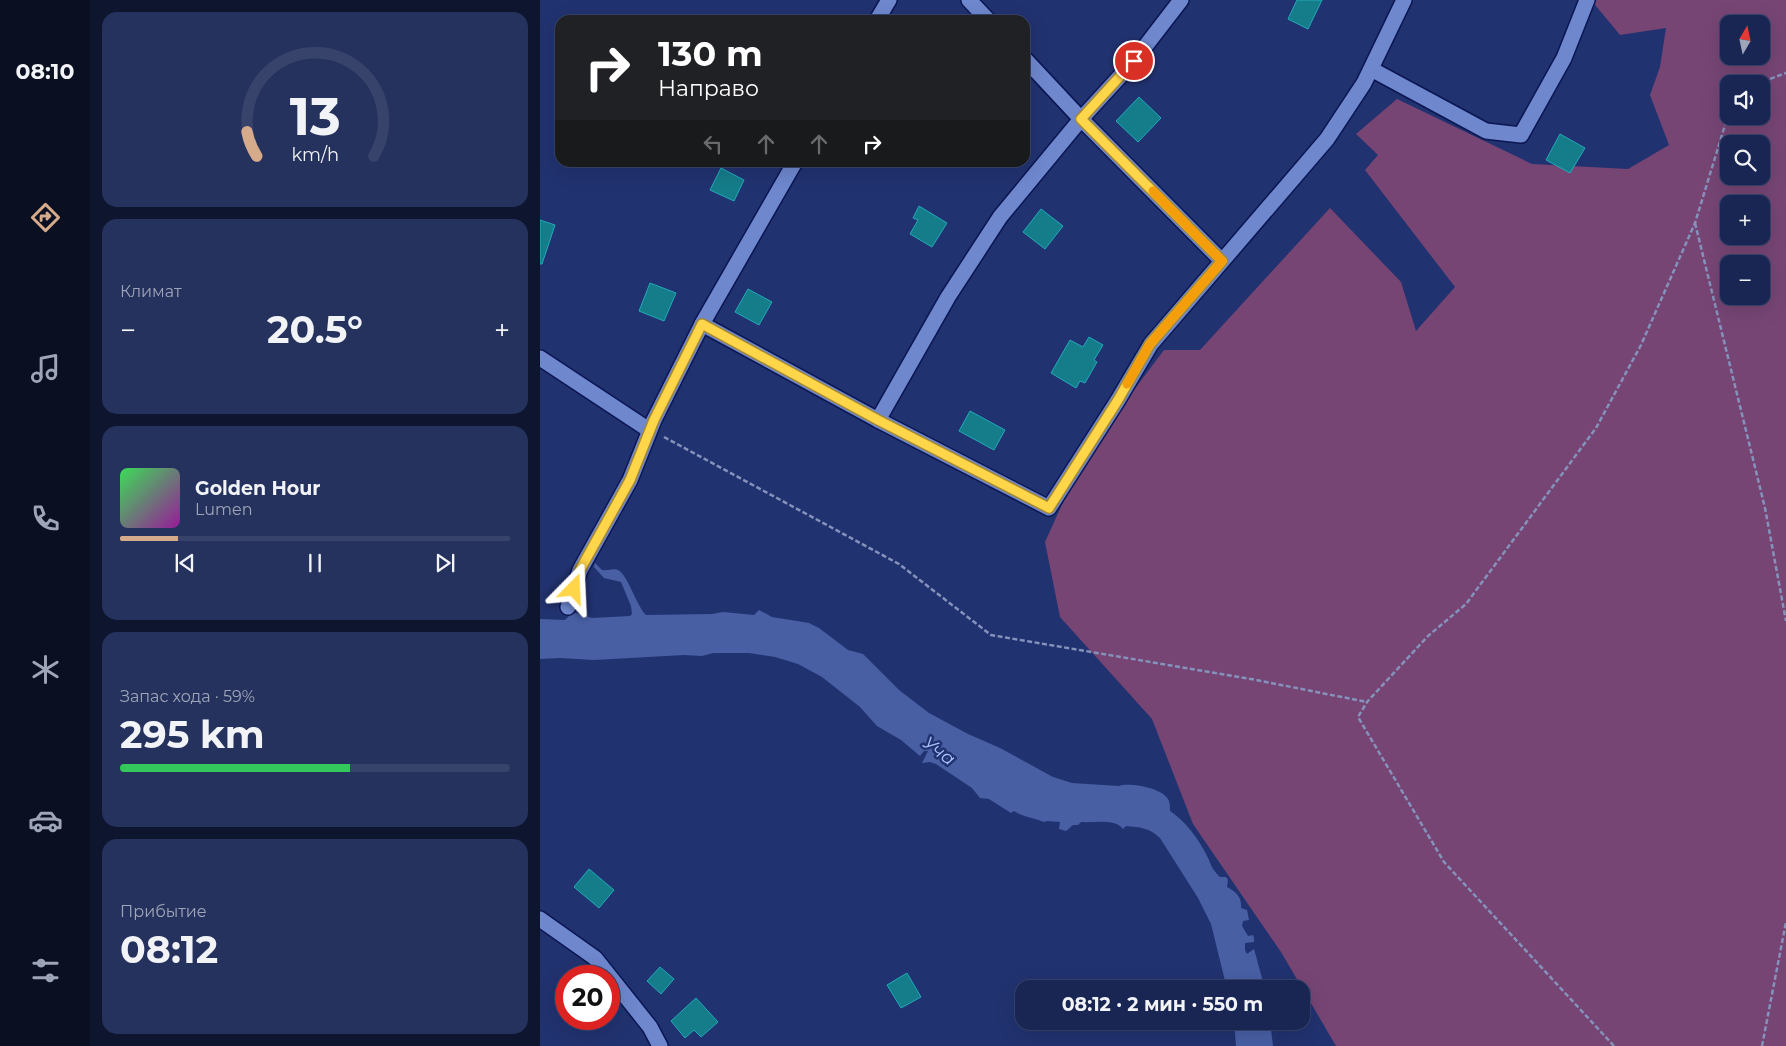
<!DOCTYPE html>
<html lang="ru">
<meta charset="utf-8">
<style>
:root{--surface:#192654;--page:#26325e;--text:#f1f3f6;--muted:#9fa5b8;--line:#37436b;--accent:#d6ab8b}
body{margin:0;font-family:Montserrat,sans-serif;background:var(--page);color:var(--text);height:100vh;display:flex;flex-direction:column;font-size:19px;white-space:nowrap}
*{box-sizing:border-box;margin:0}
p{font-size:16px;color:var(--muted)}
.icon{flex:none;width:28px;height:28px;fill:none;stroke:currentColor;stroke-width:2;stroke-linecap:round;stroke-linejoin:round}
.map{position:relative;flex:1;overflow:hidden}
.sheet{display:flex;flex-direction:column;gap:12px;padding:12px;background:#0e152e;width:450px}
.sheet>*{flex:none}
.guide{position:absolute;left:15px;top:15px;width:475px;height:152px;border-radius:15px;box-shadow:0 5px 20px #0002,0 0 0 1px var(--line);background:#202124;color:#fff;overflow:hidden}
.needle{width:32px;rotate:9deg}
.controls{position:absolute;left:1180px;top:15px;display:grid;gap:10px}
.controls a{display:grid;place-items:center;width:50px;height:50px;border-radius:10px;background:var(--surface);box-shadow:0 5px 20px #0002,0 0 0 1px var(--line);font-size:25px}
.speed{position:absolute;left:15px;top:965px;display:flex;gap:10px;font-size:25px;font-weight:700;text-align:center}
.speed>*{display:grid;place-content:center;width:65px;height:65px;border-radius:50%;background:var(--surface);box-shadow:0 5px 20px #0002,0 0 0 1px var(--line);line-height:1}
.speed .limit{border:8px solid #d22;background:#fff;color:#111}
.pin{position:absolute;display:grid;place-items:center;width:42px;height:42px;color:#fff;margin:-21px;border:2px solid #fff;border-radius:50%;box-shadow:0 1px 5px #0007}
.me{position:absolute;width:55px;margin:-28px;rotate:21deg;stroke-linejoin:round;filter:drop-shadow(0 0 4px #0008)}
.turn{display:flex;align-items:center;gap:18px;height:105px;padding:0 20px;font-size:22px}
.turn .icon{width:65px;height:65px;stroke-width:2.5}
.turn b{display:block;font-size:35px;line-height:42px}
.lanes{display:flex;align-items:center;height:48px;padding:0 20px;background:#0003;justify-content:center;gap:25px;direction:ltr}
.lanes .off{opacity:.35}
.big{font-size:38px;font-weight:700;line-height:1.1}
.sheet .tile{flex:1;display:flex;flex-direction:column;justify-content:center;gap:8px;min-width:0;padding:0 18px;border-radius:15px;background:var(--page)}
.sheet .dial{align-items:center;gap:0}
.dial svg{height:130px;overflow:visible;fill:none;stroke:var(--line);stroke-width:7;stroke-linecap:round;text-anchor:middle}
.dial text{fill:var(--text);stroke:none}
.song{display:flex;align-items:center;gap:15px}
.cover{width:60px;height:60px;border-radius:8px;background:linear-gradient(135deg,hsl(130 70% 55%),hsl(300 70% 35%))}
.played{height:5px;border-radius:2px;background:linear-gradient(90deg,var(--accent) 15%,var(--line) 15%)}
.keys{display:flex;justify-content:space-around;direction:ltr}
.heat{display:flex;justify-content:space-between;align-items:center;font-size:28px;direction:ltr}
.charge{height:8px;border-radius:4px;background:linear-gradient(90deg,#34c759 59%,var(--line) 0)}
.trip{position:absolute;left:475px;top:980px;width:295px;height:50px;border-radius:15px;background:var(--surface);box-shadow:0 5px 20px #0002,0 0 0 1px var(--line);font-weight:700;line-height:50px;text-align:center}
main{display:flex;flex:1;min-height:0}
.tab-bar{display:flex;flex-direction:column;width:90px;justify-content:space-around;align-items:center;background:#0a0f22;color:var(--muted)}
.tab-bar .icon{width:35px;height:35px}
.tab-bar .current{color:var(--accent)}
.tab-bar b{font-size:22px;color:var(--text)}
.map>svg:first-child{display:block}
.green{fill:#764574;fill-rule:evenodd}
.water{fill:#485fa4}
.building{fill:#157c89;stroke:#23aaba}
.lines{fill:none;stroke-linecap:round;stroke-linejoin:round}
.minor-casing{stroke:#0b1653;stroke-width:18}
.path{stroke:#8592bb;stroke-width:2.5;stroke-dasharray:5 2.5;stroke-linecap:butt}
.minor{stroke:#6e87cd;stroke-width:15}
.route-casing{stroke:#a68a30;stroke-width:12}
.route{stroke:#ffd54a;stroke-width:9}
.slow{stroke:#f59e0b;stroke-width:9}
.labels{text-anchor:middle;stroke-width:5;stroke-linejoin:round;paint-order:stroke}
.water-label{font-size:18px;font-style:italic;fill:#abc2fc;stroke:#213270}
</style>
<main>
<nav class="tab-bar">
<b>08:10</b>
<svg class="icon current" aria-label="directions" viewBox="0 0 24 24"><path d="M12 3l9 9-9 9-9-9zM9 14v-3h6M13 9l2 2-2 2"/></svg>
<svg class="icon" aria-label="music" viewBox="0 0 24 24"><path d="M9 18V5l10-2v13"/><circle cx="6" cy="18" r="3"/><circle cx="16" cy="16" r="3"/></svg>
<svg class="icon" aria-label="phone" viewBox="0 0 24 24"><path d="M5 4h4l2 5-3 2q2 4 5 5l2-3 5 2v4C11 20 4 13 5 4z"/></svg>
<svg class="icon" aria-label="climate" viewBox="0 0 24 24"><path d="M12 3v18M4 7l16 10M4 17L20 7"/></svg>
<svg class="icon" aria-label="car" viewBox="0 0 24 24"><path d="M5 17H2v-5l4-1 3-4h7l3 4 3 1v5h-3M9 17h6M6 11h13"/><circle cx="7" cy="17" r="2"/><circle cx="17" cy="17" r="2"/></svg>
<svg class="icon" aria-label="filters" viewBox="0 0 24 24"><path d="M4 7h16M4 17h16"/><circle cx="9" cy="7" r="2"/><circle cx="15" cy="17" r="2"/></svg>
</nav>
<section class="sheet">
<div class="tile dial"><svg viewBox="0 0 100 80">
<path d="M14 69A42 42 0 1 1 86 69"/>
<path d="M14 69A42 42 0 0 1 8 54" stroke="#d6ab8b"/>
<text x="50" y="56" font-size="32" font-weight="700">13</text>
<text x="50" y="72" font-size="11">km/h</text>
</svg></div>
<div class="tile"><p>Климат</p>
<div class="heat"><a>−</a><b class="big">20.5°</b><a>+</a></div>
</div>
<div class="tile">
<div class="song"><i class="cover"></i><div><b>Golden Hour</b><p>Lumen</p></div></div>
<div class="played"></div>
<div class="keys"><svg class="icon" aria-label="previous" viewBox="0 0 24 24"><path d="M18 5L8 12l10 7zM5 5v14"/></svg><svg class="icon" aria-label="pause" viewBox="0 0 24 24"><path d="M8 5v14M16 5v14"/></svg><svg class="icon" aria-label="next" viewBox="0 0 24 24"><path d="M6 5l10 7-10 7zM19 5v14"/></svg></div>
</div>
<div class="tile"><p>Запас хода · 59%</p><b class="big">295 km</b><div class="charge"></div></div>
<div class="tile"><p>Прибытие</p><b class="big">08:12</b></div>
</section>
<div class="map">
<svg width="1246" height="1046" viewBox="0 0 1246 1046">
<rect width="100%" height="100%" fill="#213270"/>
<path class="green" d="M 1051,0 L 1246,0 L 1246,1046 L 796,1046 L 741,952 L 653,824 L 612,719 L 520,617 L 505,542 L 544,456 L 624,350 L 660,350 L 790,208 L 861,282 L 876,331 L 915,287 L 825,170 L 838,155 L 816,134 L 857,99 L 992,164 L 1088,169 L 1129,145 L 1110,95 L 1120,67 L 1126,28 L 1080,35 ZM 1189,24 L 1221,24 L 1221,56 L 1189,56 ZM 1189,84 L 1221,84 L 1221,116 L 1189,116 ZM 1189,144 L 1221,144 L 1221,176 L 1189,176 ZM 1189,204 L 1221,204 L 1221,236 L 1189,236 ZM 1189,264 L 1221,264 L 1221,296 L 1189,296 Z"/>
<g class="water">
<path d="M 55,563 L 62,570 C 68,571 73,568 78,570 C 88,575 96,605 106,615 L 172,614 L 183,612 L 214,615 L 219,610 L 232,617 L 269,623 L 279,628 L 308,650 L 323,654 L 359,690 L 389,713 L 428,734 L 460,748 L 513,777 L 532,783 L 579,786 C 589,782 622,788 628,799 C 630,802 630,808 630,811 C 645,821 658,838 666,854 C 672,865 670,867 680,877 L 686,877 L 688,880 L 687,887 C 697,892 702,898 701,908 L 707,910 L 709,920 L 703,921 L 702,926 L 708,936 L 713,935 L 714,938 L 714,942 L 705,943 L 705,950 L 707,954 L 714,949 L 725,989 L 687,989 L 671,924 L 658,898 L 620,838 C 610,828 599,827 586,826 L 583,829 C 575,818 554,823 541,822 L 538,825 L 533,825 L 526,831 L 519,829 L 520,822 L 507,821 L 504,822 C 494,818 483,817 474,811 L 471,813 L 449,799 L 440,798 L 432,788 L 396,764 L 390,762 L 382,763 L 388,751 L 384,751 L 380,756 L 361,740 L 337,726 L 320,707 L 282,677 L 258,664 L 235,657 L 209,653 L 173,653 L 162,656 L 144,655 L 54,660 L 20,658 L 0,659 L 0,619 L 25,620 L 33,612 L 52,618 L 90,616 L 92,614 L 91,606 L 81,582 L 64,578 L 54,567 Z"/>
<path d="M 694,1021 L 730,1021 L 733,1046 L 696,1046 Z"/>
</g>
<g class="building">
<path d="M 757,0 L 782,0 L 768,29 L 748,19 Z"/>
<path d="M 599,97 L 621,118 L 598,142 L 576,121 Z"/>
<path d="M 1020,134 L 1045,148 L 1030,173 L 1006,160 Z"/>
<path d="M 181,168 L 204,180 L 194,201 L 170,190 Z"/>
<path d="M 379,206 L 407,223 L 392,247 L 370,234 L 378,220 L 373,218 Z"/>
<path d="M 501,209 L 523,226 L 505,249 L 483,232 Z"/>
<path d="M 0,220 L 15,225 L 2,264 L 0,264 Z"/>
<path d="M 110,283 L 136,293 L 124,321 L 99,311 Z"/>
<path d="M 208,289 L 232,302 L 219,325 L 195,312 Z"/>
<path d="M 549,337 L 563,345 L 554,360 L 557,362 L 545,383 L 540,381 L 536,388 L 511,373 L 530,340 L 543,347 Z"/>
<path d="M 430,411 L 465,430 L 454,450 L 419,431 Z"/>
<path d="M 49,869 L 74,890 L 59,908 L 34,887 Z"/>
<path d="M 120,967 L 134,979 L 121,994 L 107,981 Z"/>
<path d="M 367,973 L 381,997 L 361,1008 L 347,985 Z"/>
<path d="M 156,998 L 178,1022 L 161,1037 L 154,1030 L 145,1038 L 131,1021 Z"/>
</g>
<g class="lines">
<defs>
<g id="minor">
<path d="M 429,0 L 448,20"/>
<path d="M 337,20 L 349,0"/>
<path d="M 485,59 L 541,119 L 682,261"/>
<path d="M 831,69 L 946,131 L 981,135 L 1024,58 L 1047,0"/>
<path d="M 162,324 L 338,420 L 509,508 L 578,400 L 611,344 L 787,139 L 824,83 L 864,0"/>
<path d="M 0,358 L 109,430"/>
<path d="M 338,420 L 408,297 L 460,217 L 541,119 L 594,61 L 641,0"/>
<path d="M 28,607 L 40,570 L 90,480 L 114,420 L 162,324 L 255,162"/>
<path d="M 0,919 L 55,958 L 110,1027 L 120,1046"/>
</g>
</defs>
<use href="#minor" class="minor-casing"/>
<g class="path">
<path d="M 1216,84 L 1246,73"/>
<path d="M 1155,223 L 1225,508 L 1246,621"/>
<path d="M 124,437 L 359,564 L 451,635 L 711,679 L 827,702"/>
<path d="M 1074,1046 L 904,862 L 818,717 L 827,702 L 888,636 L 926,604 L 1056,428 L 1101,345 L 1155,223 L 1189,112"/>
<path d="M 1222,1046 L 1246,922"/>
</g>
<use href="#minor" class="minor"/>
</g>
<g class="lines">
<defs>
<path id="route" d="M 34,589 L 40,570 L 90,480 L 114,420 L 162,324 L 338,420 L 509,508 L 578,400 L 610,344 L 682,261 L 541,119 L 594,61"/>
</defs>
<use href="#route" class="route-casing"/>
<use href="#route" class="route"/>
<path class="slow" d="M 587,384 L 610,344 L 682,261 L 613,191"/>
</g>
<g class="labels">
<g class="water-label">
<text transform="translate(399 751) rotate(37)" y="6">Уча</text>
</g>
</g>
</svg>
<div class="controls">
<a><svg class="needle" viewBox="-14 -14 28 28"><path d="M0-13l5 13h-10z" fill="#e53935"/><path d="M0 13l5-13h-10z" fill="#9fa5b8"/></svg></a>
<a><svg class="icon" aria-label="sound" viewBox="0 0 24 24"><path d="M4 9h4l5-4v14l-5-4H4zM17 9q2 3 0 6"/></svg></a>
<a><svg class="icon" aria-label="search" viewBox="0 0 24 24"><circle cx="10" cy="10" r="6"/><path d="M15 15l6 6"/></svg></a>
<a>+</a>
<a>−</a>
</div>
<div class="speed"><div class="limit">20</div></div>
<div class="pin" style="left:594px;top:61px;background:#d93025"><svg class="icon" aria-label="arrive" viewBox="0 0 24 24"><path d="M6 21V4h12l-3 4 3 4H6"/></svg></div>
<svg class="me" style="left:34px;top:589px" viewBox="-20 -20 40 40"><path d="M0-17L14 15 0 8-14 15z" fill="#ffd54a" stroke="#fff" stroke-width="4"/></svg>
<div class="trip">08:12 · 2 мин · 550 m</div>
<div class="guide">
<div class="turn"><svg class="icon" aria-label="right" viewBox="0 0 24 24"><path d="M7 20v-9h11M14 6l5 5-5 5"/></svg><div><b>130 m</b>Направо</div></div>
<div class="lanes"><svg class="icon off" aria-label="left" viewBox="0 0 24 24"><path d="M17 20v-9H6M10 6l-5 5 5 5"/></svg><svg class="icon off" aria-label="ahead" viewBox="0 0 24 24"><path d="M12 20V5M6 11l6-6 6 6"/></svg><svg class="icon off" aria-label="ahead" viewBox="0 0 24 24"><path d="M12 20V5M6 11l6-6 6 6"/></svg><svg class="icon" aria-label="right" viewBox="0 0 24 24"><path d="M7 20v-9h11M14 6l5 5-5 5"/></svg></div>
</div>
</div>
</main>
